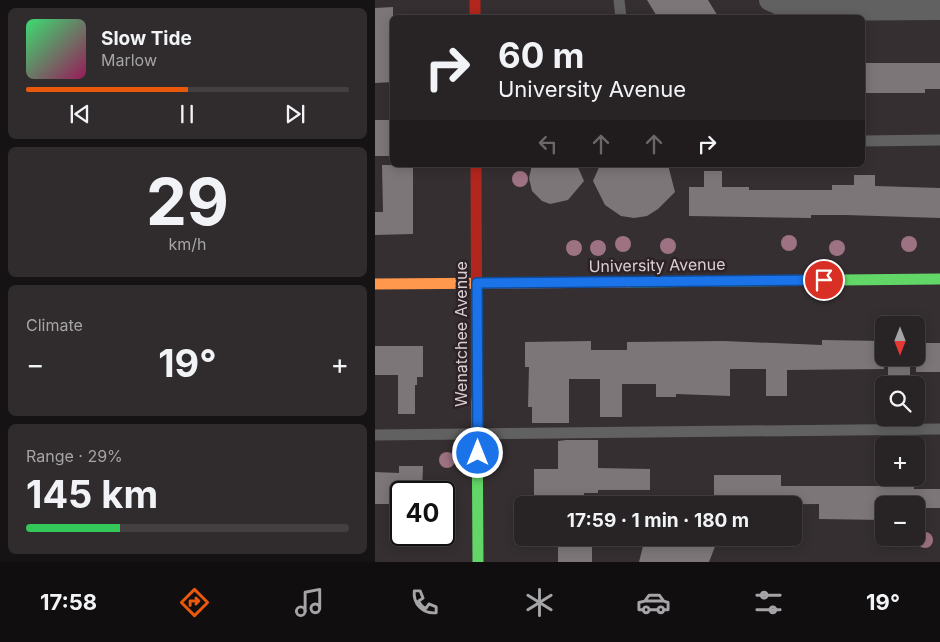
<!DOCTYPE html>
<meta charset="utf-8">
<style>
:root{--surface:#282325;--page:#302b2d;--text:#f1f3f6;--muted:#a5a4a7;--line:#444042;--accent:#ea580c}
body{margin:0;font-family:Inter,sans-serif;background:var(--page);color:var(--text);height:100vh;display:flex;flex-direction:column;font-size:19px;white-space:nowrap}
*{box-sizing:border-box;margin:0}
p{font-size:16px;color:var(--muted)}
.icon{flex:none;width:28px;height:28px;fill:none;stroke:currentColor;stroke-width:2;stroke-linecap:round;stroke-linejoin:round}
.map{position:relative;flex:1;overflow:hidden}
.sheet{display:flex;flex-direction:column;gap:8px;padding:8px;background:#161314;width:375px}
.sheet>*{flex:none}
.banner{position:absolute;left:15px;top:15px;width:475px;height:152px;border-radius:8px;box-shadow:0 2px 12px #0003,0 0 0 1px var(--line);background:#282325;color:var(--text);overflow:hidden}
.needle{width:32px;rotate:180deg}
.fabs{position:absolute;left:500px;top:316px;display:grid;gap:10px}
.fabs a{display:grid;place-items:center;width:50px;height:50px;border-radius:8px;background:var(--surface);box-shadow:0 2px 12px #0003,0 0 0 1px var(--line);font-size:25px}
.speed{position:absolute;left:15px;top:481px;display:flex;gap:10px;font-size:25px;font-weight:700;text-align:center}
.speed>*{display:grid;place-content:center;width:65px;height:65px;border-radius:50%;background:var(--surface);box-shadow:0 2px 12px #0003,0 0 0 1px var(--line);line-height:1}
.speed .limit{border:2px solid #111;border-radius:8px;background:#fff;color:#111}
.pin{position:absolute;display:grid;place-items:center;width:42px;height:42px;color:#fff;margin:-21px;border:2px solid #fff;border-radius:50%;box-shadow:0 1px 5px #0007}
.me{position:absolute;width:55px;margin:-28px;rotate:0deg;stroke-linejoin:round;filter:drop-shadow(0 0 4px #0008)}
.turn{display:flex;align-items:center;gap:18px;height:105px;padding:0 25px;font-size:22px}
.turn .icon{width:65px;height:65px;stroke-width:2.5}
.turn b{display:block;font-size:35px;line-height:42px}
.lanes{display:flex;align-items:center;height:48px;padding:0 25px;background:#0003;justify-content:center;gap:25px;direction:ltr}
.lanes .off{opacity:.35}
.big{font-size:38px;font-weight:700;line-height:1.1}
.sheet .card{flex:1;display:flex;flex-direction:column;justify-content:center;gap:8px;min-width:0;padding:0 18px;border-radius:8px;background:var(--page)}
.sheet .dial{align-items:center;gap:0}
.dial b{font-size:65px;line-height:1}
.song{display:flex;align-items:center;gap:15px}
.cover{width:60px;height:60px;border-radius:8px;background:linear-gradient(135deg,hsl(140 70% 55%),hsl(330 70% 35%))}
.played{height:5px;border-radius:2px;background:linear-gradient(90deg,var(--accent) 50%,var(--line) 50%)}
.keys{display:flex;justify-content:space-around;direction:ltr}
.heat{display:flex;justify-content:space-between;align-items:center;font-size:28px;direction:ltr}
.charge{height:8px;border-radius:4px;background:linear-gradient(90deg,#34c759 29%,var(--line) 0)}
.trip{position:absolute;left:139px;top:496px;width:288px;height:50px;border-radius:8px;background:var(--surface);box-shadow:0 2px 12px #0003,0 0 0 1px var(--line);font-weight:700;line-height:50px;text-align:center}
.menu{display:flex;height:80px;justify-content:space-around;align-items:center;background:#100e0f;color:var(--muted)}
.menu .icon{width:35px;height:35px}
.menu .selected{color:var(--accent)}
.menu b{font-size:22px;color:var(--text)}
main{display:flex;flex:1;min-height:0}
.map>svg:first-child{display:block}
.building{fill:#7c7678}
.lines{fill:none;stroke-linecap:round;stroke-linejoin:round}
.lane{stroke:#626161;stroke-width:11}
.street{stroke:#626161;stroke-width:22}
.fast{stroke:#63d668;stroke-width:11}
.slow{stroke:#ff974d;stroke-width:11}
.jam{stroke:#b3261e;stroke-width:11}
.tree{fill:#9d7282}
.route-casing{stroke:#114b97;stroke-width:12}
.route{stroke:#1a73e8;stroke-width:9}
.labels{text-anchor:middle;stroke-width:5;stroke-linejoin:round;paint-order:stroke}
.street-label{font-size:16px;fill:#d8d0d3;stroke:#2e2226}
</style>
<main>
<section class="sheet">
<div class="card">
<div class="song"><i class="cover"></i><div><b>Slow Tide</b><p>Marlow</p></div></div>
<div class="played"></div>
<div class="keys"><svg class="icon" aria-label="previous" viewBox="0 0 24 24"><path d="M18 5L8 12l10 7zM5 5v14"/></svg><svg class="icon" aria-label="pause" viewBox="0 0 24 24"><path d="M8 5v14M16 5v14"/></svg><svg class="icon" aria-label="next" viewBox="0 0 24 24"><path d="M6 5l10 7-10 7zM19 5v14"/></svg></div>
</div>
<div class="card dial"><b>29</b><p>km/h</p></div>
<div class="card"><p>Climate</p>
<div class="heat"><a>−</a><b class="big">19°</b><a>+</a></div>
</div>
<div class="card"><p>Range · 29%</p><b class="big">145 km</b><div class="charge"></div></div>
</section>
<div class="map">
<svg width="565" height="562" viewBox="0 0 565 562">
<rect width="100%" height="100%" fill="#352f31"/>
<g class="building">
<path d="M 272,0 L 333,0 L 344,18 L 283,18 Z"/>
<path d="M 18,7 L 18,82 L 0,83 L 0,8 Z"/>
<path d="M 490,63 L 565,63 L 565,89 L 550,89 L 550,93 L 490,93 Z"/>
<rect x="0" y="120" width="18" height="36"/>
<path d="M 7,165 L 38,165 L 38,234 L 0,235 L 0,212 L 8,212 Z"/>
<path d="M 157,165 L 202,165 L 209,181 L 193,200 L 175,204 L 167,201 L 157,191 L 154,178 Z"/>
<path d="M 225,165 L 293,165 L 300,192 L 283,209 L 272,216 L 259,218 L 246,216 L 230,205 L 218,181 Z"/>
<path d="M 329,171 L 347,171 L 347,187 L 374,187 L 374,190 L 457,190 L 457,185 L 479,185 L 479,175 L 500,175 L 500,186 L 565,188 L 565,218 L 471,215 L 436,215 L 436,218 L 314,216 L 314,187 L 329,187 Z"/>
<path d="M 447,340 L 509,341 L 509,369 L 412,370 L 412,396 L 391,396 L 391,369 L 355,369 L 355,396 L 301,394 L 301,397 L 281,397 L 281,384 L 247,384 L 247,417 L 225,417 L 225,379 L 194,379 L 194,423 L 157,423 L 157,407 L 153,407 L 154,367 L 150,367 L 150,342 L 216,341 L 216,350 L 252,350 L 252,342 L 349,341 L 447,345 Z"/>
<rect x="541" y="343" width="24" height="29"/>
<path d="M 0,346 L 48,346 L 48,377 L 42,377 L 42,385 L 40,385 L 40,414 L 23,414 L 23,375 L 0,375 Z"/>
<rect x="513" y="358" width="22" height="22"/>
<path d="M 191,440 L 223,440 L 223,468 L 275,469 L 275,490 L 223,490 L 223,493 L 209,493 L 209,505 L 159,505 L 159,469 L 183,469 L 183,441 Z"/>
<path d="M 24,466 L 48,466 L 47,492 L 26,492 L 26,504 L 0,504 L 0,472 L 24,473 Z"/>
<path d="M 339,475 L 406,475 L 406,486 L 539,486 L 539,489 L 565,489 L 565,508 L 547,508 L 547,505 L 509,505 L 509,520 L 444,519 L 444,504 L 347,505 L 347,498 L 339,498 Z"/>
<rect x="183" y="538" width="34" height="24"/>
<path d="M 270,538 L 325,538 L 341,544 L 334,562 L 264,562 Z"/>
</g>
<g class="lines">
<g class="lane">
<path d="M 244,0 L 246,18"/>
<path d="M 488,141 L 565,140"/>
<path d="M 0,435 L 565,429"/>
</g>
<path class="street" d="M 395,0 L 418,10 L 565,9"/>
<g class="fast">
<path d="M 254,282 L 565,279"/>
<path d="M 102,400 L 103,562"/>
</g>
<path class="slow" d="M 0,284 L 254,282"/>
<g class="jam">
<path d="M 100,0 L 100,18"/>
<path d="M 101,165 L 102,400"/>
</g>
</g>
<g class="tree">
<circle cx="145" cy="179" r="8"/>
<circle cx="414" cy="243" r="8"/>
<circle cx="248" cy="244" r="8"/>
<circle cx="534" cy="244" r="8"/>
<circle cx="293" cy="246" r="8"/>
<circle cx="199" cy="248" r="8"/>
<circle cx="223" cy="248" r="8"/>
<circle cx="462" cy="248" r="8"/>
<circle cx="72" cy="460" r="8"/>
<circle cx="550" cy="540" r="8"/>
</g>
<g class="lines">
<defs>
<path id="route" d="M 103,453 L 102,283 L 449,280"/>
</defs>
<use href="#route" class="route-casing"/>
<use href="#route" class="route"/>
</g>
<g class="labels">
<g class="street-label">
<text transform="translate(282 265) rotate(-1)" y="6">University Avenue</text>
<text transform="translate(86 334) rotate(-90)" y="6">Wenatchee Avenue</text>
</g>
</g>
</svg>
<div class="fabs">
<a><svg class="needle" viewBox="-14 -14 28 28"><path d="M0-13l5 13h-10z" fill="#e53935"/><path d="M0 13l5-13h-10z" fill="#a5a4a7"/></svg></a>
<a><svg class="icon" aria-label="search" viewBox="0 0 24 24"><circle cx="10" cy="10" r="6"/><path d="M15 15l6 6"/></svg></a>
<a>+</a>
<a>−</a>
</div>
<div class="speed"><div class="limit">40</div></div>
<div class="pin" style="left:449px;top:280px;background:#d93025"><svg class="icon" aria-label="arrive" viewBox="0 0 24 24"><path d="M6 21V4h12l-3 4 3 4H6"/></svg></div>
<svg class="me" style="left:103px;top:453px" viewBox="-20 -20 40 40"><circle r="17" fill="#1a73e8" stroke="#fff" stroke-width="3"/><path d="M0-11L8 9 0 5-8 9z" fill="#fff"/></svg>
<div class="trip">17:59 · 1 min · 180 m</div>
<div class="banner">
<div class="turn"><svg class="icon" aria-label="right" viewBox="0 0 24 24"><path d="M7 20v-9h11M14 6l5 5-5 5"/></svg><div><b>60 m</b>University Avenue</div></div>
<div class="lanes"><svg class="icon off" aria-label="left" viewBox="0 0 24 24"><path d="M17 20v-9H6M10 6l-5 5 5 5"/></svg><svg class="icon off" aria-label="ahead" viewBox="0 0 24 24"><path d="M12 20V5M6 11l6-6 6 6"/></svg><svg class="icon off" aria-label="ahead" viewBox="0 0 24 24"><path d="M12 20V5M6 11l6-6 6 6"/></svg><svg class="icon" aria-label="right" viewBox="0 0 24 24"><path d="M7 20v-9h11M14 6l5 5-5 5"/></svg></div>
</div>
</div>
</main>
<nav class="menu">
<b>17:58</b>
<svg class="icon selected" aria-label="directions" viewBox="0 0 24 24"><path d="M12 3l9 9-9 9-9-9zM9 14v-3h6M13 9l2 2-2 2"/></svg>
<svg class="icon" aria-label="music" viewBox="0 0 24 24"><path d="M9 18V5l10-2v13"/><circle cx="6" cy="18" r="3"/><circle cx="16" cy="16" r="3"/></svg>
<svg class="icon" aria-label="phone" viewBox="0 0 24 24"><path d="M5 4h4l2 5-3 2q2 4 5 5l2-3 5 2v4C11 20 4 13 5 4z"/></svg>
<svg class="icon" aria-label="climate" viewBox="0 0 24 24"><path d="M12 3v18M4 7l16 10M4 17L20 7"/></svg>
<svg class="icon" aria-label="car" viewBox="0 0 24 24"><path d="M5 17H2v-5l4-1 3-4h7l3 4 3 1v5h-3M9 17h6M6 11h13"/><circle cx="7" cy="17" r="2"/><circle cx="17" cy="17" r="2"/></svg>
<svg class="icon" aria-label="filters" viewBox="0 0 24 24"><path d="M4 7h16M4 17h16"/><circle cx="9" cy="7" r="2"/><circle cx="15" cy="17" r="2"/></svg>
<b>19°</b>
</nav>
